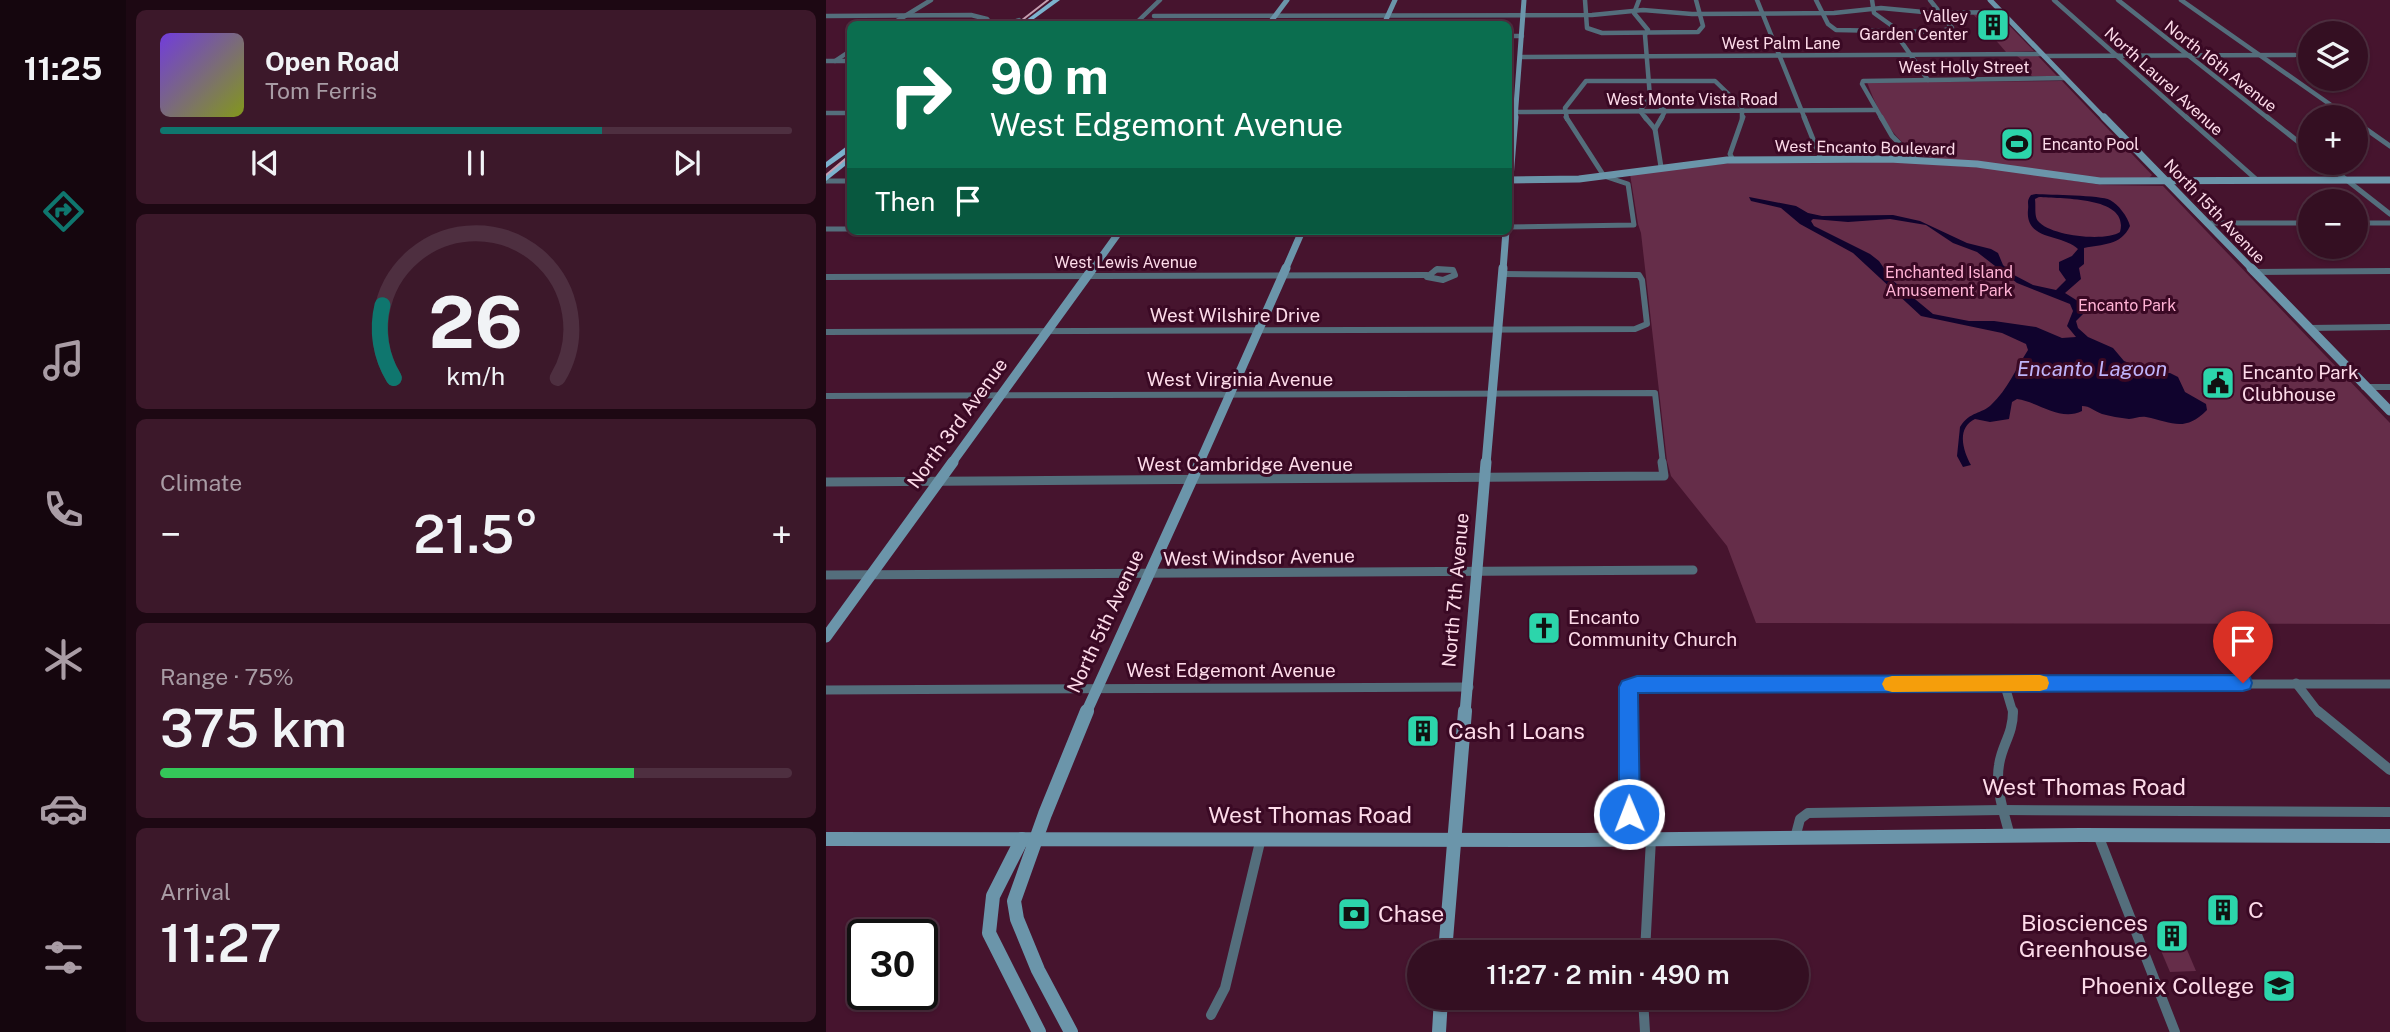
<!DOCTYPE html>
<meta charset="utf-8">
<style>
:root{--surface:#340f22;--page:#3c182a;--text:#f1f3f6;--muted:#a99ca5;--line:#4e2f40;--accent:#0f766e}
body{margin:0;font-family:"Public Sans",sans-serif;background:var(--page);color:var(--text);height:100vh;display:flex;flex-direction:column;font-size:26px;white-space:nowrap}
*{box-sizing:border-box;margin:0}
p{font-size:23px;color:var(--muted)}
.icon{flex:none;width:38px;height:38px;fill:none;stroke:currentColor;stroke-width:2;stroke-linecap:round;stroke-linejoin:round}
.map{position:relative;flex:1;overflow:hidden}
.sheet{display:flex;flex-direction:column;gap:10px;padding:10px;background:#1d0813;width:700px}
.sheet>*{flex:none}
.top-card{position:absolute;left:21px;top:21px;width:665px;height:214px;border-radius:10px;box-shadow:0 2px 5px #0004,0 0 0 2px var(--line);background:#0b6e4f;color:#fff;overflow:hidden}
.buttons{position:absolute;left:1472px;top:21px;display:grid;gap:14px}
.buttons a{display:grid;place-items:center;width:70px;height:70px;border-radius:50%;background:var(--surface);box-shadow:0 2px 5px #0004,0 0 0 2px var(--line);font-size:35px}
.speed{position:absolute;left:21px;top:919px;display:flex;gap:14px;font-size:35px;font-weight:700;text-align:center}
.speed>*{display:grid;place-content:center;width:91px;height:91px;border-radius:50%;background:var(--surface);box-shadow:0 2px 5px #0004,0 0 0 2px var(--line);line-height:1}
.speed .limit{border:4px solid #111;border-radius:10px;background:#fff;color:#111}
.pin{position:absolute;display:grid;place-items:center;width:60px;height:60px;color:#fff;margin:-72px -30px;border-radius:50% 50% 50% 0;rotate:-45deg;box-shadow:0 0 7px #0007}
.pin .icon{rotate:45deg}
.me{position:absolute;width:77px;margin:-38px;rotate:359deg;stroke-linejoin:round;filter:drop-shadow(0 0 5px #0008)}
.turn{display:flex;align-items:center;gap:24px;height:147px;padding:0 28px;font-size:32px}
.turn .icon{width:91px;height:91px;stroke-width:2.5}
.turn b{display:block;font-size:49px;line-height:60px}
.then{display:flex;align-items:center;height:66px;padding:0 28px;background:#0003;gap:14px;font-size:26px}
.big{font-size:52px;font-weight:600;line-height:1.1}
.sheet .tile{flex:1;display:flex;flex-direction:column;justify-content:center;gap:10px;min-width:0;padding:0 24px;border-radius:10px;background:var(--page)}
.sheet .dial{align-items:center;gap:0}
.dial svg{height:182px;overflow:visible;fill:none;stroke:var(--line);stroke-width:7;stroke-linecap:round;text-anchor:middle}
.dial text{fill:var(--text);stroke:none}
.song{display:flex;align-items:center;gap:21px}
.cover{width:84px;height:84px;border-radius:10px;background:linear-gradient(135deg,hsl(260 70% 55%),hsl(70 70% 35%))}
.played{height:7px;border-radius:4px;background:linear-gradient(90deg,var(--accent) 70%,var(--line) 70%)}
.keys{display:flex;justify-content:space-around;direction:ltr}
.heat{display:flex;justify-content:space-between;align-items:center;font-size:38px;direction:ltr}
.charge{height:10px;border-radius:5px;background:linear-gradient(90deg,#34c759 75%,var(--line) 0)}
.trip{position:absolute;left:581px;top:940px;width:402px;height:70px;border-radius:35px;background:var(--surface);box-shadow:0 2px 5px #0004,0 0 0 2px var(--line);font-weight:600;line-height:70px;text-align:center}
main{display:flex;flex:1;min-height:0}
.menu{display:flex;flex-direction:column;width:126px;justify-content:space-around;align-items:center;background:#15060e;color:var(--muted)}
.menu .icon{width:49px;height:49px}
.menu .on{color:var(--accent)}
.menu b{font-size:32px;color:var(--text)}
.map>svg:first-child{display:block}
.green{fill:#652d49}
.water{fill:#10032d;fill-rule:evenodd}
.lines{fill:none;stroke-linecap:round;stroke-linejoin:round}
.street-far4{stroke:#546e7c;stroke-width:4.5}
.street-far3{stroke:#546e7c;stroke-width:5}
.street-far2{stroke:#546e7c;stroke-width:6}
.street-far1{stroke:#546e7c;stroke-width:9}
.street{stroke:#546e7c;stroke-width:10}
.secondary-far4{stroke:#6b95aa;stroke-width:5}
.secondary-far3{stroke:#6b95aa;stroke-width:7}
.secondary-far2{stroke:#6b95aa;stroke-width:9}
.secondary-far1{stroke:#6b95aa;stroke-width:11}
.secondary{stroke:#6b95aa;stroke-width:14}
.primary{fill:#7cb2ce;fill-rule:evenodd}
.tram{stroke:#c59eb0;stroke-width:2}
.route{fill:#1a73e8;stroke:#114b97;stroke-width:2}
.slow{fill:#f59e0b}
.labels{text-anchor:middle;stroke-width:6;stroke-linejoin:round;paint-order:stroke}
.far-poi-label{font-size:16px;fill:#fddbe9;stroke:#3a0924;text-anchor:end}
.far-street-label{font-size:16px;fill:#fddbe9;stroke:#3a0924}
.far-park-label{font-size:16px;fill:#ffb2d4;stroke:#3a0924}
.street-label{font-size:19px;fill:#fddbe9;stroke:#3a0924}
.poi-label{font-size:19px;fill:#fddbe9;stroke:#3a0924;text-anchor:start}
.water-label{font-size:21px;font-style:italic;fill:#bfb4fb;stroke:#3a0924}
.near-poi-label{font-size:23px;fill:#fddbe9;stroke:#3a0924;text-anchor:start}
.near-street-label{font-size:23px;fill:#fddbe9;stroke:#3a0924}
</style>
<main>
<nav class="menu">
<b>11:25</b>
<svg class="icon on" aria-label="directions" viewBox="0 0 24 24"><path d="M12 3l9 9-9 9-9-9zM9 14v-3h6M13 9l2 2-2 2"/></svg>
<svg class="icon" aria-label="music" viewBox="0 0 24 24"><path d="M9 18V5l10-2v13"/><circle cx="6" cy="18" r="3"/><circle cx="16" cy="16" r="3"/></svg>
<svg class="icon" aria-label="phone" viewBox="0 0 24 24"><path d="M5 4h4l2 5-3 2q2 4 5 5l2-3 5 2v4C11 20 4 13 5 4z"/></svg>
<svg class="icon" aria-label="climate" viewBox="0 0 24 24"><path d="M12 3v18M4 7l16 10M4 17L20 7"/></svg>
<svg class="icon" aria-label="car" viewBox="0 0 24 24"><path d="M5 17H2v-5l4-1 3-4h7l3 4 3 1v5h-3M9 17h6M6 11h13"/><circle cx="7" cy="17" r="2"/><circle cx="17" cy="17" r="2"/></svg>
<svg class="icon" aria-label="filters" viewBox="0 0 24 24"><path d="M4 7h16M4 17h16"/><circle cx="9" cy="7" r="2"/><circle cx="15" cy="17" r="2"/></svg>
</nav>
<section class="sheet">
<div class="tile">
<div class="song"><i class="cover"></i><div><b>Open Road</b><p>Tom Ferris</p></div></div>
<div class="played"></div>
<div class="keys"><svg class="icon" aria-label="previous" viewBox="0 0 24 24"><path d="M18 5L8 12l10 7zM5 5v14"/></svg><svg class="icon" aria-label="pause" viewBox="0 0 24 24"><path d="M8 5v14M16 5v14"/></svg><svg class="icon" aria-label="next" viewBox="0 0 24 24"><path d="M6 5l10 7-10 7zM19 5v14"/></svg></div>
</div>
<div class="tile dial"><svg viewBox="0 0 100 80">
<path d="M14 69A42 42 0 1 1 86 69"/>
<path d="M14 69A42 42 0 0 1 9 37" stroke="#0f766e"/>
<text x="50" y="56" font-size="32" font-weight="700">26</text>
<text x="50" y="72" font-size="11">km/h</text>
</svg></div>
<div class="tile"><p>Climate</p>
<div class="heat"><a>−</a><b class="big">21.5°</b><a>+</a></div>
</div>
<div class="tile"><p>Range · 75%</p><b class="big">375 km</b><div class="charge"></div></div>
<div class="tile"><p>Arrival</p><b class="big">11:27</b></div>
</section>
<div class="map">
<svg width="1564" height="1032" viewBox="0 0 1564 1032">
<rect width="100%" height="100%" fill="#46142e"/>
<g class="green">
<path d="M 1147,14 L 1172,14 L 1208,51 L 1180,52 Z"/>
<path d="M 1191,56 L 1212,56 L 1231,76 L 1206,76 L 1197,67 L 1202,65 Z"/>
<path d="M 1236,81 L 1326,175 L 1323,178 L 1275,179 L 1099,157 C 1069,146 1051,110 1041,82 Z"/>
<path d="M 1075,162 L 1162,168 L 1276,185 L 1337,186 L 1564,423 L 1564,624 L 930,623 L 901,546 L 845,476 L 841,461 L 815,233 L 812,224 L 804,174 L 903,163 Z"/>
<path d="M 1359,945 L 1370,971 L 1344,972 L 1333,946 Z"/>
</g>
<path class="water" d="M 1210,194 C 1224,195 1274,195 1284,200 C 1292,204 1302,217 1304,226 C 1295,246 1276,244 1258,248 L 1258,264 L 1253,268 L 1255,279 L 1239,293 L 1263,308 L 1250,321 L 1252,328 L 1262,337 L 1287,348 L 1298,361 L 1329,373 L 1344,373 L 1352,377 L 1359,392 L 1380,404 L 1381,410 C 1358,433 1346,422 1320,417 C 1313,416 1309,419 1303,419 C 1294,418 1284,416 1276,414 C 1268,411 1264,406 1256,406 L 1256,411 C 1234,422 1213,402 1191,399 L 1186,402 L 1183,419 L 1164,422 L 1149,419 C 1130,428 1137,451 1145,465 L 1137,467 L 1131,456 L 1134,427 C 1144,411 1156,414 1165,405 C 1182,389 1189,370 1202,350 L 1200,344 L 1176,333 L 1095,316 L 1027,253 L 974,224 L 955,208 L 925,201 L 923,197 L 970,206 L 982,213 L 996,216 L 1067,215 L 1094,221 L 1141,243 L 1165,249 L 1172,253 L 1177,265 L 1188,275 L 1207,285 L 1230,290 L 1240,280 L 1233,270 L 1233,262 L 1246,256 L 1252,249 C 1237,234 1199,241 1202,210 C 1203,202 1200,202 1205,195 ZM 1213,197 C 1235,199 1304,196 1294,232 C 1279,242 1224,236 1212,221 C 1208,216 1210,206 1209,199 ZM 987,219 L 1022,222 L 1064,219 L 1100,225 L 1127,243 L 1151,252 L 1191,283 L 1244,304 L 1247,311 L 1241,326 L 1250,337 L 1236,338 L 1210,327 L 1168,321 L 1143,321 L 1107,314 L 1066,280 L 1053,261 L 1044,254 L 988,226 L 985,221 Z"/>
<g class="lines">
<g class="street-far4">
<path d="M 759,0 L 761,28 L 776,33 L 872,32 L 877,26 L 870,0"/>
<path d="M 813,0 L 808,13 L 822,30 L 819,35 L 824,97 L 839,111 L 835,119"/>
<path d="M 931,0 L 979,119"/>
<path d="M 990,0 L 1002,24 L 1010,30 L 1112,32 L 1126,28 L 1104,0"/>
<path d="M 1046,0 L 1048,13 L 1069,28 L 1070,34 L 1102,80"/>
<path d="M 1228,0 L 1362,119"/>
<path d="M 1292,0 L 1443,119"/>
<path d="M 1355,0 L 1522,117"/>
<path d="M 0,16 L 145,15 L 161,19 L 165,24"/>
<path d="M 328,16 L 766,15 L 817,10 L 866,14 L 1008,13 L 1055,8 L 1108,13 L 1175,12"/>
<path d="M 66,24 L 105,0"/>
<path d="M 182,24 L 193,20"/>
<path d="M 309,24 L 334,0"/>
<path d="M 682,36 L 696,36"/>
<path d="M 1218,56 L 1469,55"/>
<path d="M 694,57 L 1216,54"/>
<path d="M 0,61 L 24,61"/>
<path d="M 9,61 L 24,51"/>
<path d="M 682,112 L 1050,110"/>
<path d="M 0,113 L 24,113"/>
<path d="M 741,119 L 739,108 L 760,81 L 889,81 L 916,107 L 916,119"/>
<path d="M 820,119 L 814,111 L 824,97"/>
<path d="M 1056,119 L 1036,84 L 1037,81 L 1239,78"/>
</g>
<g class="street-far3">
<path d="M 819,117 L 829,129 L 835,167"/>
<path d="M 978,117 L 995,159"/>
<path d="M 1055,117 L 1066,136 L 1089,159"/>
<path d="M 1360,117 L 1431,180"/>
<path d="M 1441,117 L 1484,151"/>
<path d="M 1530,122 L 1564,146"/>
<path d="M 829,129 L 836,117"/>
<path d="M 907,160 L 904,154 L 917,117"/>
<path d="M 1499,163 L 1564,214"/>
<path d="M 0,181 L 24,181"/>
<path d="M 1381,223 L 1484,223"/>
<path d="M 1530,223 L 1564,223"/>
<path d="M 682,227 L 808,225 L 802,184 L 778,176 L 740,117"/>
<path d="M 0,229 L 24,229"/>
<path d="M 609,270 L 624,270"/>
</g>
<g class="street-far2">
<path d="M 611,269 L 627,270 L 629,275 L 617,280 L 601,277 Z"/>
<path d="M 1427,272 L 1564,271"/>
<path d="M 0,277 L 601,275"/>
<path d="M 1482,328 L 1564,327"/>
<path d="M 0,332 L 809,329 L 821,324 L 816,280 L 813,275 L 677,274"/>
<path d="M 1538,387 L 1564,387"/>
<path d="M 0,396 L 829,393 L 837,464"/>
</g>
<g class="street-far1">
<path d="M 0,482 L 838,476 L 836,462"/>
<path d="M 0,575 L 867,570"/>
<path d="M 1178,683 L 1187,713"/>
<path d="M 1470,683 L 1493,713"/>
<path d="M 0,690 L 643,687"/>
<path d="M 802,713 L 803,687 L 811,684 L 1564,684"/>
</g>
<g class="street">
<path d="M 802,711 L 803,839"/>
<path d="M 1492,711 L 1564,770"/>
<path d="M 1272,835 L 1349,1032"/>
<path d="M 1184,836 C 1178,813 1169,788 1173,765 C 1176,744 1187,735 1187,711"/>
<path d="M 969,838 L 974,819 L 982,813 L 1176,810 L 1564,812"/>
<path d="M 819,952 L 825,839"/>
<path d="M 817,998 L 819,1032"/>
<path d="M 385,1015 L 399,988 L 435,838"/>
</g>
<g class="secondary-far4">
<path d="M 1164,0 L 1279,119"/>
<path d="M 443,24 L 461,0"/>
<path d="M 558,24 L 569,0"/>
<path d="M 689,119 L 698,0"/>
</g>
<g class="secondary-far3">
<path d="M 1278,117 L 1427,270"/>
<path d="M 682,180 L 753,179 L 901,160 L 1063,159 L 1151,164 L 1274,181 L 1564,180"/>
<path d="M 682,202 L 689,117"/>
<path d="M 266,270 L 294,231"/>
<path d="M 459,270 L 476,231"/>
<path d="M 677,270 L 680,231"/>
</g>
<g class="secondary-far2">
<path d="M 1425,268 L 1564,411"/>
<path d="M 125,464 L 267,268"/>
<path d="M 373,464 L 460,268"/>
<path d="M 660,464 L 677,268"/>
</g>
<g class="secondary-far1">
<path d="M 0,637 L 127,462"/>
<path d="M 260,713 L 374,462"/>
<path d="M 639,713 L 660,462"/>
</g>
<g class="secondary">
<path d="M 0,839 L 757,840 L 1255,835 L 1564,836"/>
<path d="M 196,839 L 167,896 L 163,933 L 213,1032"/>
<path d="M 619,952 L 639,711"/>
<path d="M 245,1032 L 212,970 L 191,919 L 188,901 L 219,814 L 261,711"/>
<path d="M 613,1032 L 615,998"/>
</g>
<g class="primary">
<path d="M 227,0 L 234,0 L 201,24 L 195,24 Z"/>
<path d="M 21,146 L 24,146 L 24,151 L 0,168 L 0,162 Z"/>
<path d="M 21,157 L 24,157 L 24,162 L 0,181 L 0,175 Z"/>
</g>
<g class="tram">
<path d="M 191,24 L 222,0"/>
<path d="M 0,175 L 24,155"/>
</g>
</g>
<path class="route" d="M 1417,675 L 1424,677 L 1426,683 L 1424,689 L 1417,691 L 812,693 L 814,814 L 811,821 L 803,824 L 796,821 L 793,814 L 793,687 L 796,681 L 811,676 Z"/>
<path class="slow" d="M 1214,675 L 1221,677 L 1223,683 L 1221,689 L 1214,691 L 1066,692 L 1059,690 L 1056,684 L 1059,678 L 1066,676 Z"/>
<defs>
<symbol id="building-square" viewBox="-11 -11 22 22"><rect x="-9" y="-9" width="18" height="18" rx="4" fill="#2cd5ab" stroke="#3a0924"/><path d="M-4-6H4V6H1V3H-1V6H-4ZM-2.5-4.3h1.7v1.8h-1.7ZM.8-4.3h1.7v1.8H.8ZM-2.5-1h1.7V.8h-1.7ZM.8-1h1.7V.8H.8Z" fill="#111"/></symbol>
<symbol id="stadium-square" viewBox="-11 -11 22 22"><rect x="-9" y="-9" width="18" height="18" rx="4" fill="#2cd5ab" stroke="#3a0924"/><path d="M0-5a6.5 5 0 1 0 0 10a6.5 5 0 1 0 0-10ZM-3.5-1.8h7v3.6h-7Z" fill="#111"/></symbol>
<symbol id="civic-square" viewBox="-11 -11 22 22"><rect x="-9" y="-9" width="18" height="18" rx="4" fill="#2cd5ab" stroke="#3a0924"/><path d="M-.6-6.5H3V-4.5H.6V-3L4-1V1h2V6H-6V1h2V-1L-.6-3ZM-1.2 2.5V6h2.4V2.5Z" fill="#111"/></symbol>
<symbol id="church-square" viewBox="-11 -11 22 22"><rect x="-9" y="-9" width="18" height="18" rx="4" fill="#2cd5ab" stroke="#3a0924"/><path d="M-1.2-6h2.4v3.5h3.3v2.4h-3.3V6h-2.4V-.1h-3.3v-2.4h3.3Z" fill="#111"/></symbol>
<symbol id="bank-square" viewBox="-11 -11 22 22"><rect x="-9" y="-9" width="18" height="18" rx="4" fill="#2cd5ab" stroke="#3a0924"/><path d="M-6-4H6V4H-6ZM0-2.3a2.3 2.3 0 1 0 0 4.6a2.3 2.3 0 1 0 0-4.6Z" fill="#111"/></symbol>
<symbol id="university-square" viewBox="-11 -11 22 22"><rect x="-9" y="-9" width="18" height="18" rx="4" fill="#2cd5ab" stroke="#3a0924"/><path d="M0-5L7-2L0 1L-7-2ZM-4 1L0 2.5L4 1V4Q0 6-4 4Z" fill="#111"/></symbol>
</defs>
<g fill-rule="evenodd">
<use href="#building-square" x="1148" y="6" width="38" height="38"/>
<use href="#stadium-square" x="1172" y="125" width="38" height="38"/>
<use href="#civic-square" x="1373" y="364" width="38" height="38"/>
<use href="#church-square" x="699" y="609" width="38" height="38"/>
<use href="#building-square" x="578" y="712" width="38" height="38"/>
<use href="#building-square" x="1378" y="891" width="38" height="38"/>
<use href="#bank-square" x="509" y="895" width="38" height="38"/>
<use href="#building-square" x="1327" y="917" width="38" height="38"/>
<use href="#university-square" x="1434" y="967" width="38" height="38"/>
</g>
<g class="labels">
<g class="far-poi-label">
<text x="1142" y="22">Valley<tspan x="1142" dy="18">Garden Center</tspan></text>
<text x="1216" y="150" text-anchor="start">Encanto Pool</text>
</g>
<g class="far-street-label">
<text x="955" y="49">West Palm Lane</text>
<text transform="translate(1395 66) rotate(38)" y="6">North 16th Avenue</text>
<text x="1138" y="73">West Holly Street</text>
<text transform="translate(1338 81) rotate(42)" y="6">North Laurel Avenue</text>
<text x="866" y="105">West Monte Vista Road</text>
<text transform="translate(1039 147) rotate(1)" y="6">West Encanto Boulevard</text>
<text transform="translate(1389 211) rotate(46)" y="6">North 15th Avenue</text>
<text x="300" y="268">West Lewis Avenue</text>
</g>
<g class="far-park-label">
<text x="1123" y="278">Enchanted Island<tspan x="1123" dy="18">Amusement Park</tspan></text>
<text x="1301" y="311">Encanto Park</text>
</g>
<g class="street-label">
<text x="409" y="322">West Wilshire Drive</text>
<text x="414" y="386">West Virginia Avenue</text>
<text transform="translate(131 423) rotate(-54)" y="7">North 3rd Avenue</text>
<text x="419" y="471">West Cambridge Avenue</text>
<text transform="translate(433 557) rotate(-1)" y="7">West Windsor Avenue</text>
<text transform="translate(629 590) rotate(-85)" y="7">North 7th Avenue</text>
<text transform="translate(279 621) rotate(-65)" y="7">North 5th Avenue</text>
<text x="405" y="677">West Edgemont Avenue</text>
</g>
<g class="poi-label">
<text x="1416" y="379">Encanto Park<tspan x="1416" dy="22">Clubhouse</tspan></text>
<text x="742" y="624">Encanto<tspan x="742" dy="22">Community Church</tspan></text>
</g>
<g class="water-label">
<text x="1266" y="376">Encanto Lagoon</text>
</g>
<g class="near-poi-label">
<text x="622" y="739">Cash 1 Loans</text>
<text x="1422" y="918">C</text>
<text x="552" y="922">Chase</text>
<text x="1322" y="931" text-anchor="end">Biosciences<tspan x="1322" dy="26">Greenhouse</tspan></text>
<text x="1428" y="994" text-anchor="end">Phoenix College</text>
</g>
<g class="near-street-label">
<text x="1258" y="795">West Thomas Road</text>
<text x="484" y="823">West Thomas Road</text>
</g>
</g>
</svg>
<div class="buttons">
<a><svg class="icon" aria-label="layers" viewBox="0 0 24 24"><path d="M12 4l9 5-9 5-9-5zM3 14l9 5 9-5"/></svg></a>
<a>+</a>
<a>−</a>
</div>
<div class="speed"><div class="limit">30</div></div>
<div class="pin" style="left:1417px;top:683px;background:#d93025"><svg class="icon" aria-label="arrive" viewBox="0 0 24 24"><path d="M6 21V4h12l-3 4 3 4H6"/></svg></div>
<svg class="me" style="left:803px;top:814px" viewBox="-20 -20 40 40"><circle r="17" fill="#1a73e8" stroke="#fff" stroke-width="3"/><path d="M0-11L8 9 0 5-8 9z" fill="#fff"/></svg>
<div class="trip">11:27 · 2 min · 490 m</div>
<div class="top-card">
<div class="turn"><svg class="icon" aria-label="right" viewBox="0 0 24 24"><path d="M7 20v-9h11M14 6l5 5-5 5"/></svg><div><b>90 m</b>West Edgemont Avenue</div></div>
<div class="then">Then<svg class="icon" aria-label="arrive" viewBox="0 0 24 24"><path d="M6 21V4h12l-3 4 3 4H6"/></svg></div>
</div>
</div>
</main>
